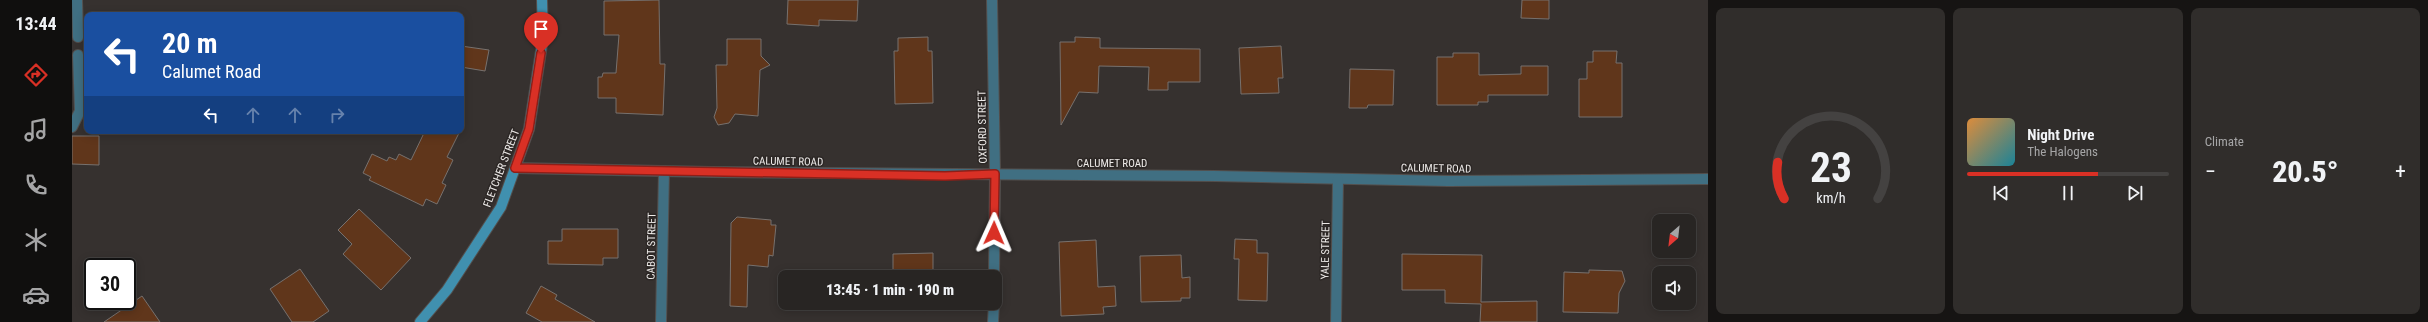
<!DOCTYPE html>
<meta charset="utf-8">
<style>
:root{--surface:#282523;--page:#302d2b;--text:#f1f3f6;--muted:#a5a5a6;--line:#444241;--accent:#d93025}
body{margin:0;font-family:"Roboto Condensed",sans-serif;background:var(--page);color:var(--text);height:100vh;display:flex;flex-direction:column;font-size:15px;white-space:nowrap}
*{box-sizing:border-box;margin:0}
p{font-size:13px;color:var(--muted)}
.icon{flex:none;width:22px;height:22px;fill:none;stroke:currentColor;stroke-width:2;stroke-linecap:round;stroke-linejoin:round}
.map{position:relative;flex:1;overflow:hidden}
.panel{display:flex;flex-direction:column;gap:8px;padding:8px;background:#161413;width:720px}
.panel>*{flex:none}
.top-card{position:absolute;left:12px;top:12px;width:380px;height:122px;border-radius:8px;box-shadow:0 2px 10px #0003,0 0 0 1px var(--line);background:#1a4fa0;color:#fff;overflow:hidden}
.needle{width:26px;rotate:208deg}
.controls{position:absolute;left:1580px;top:214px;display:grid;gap:8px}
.controls a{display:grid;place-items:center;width:44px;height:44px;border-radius:8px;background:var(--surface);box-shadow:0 2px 10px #0003,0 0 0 1px var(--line);font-size:20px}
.speed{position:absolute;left:12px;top:258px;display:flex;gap:8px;font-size:20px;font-weight:700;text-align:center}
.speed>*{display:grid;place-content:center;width:52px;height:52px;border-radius:50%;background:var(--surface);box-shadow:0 2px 10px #0003,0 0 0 1px var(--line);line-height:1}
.speed .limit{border:2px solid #111;border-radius:6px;background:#fff;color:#111}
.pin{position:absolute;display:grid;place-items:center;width:34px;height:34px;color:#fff;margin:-41px -17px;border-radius:50% 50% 50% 0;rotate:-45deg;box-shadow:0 0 4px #0007}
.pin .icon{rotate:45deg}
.me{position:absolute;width:44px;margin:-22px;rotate:1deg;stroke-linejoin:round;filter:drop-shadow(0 0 3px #0008)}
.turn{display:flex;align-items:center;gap:14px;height:84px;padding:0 12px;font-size:18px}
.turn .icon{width:52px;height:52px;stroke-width:2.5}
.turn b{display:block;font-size:28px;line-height:34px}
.lanes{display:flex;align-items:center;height:38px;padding:0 12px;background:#0003;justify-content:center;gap:20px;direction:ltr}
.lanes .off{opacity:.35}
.big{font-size:30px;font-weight:800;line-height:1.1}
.panel .widget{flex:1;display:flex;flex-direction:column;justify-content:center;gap:6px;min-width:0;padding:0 14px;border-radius:8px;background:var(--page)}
.panel .dial{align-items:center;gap:0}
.dial svg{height:104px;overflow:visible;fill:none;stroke:var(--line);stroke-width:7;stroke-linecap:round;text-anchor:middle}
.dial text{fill:var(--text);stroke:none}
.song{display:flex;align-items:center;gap:12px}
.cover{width:48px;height:48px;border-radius:6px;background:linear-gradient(135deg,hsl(30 70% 55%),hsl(190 70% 35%))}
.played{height:4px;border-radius:2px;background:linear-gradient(90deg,var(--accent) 65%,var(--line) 65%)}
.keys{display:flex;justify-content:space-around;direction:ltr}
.heat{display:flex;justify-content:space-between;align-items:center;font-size:22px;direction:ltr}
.panel .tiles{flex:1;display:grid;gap:8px;grid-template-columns:repeat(3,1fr)}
.trip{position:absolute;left:706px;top:270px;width:224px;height:40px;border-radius:8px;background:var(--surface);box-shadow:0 2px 10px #0003,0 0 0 1px var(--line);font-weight:800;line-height:40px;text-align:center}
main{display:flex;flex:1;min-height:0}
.tabs{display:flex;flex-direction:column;width:72px;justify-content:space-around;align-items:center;background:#100f0e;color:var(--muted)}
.tabs .icon{width:28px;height:28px}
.tabs .current{color:var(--accent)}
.tabs b{font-size:18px;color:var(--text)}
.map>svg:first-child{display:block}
.building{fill:#60361b;stroke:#77716e}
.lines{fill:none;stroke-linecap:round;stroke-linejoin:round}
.lane-casing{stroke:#534f4d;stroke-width:12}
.street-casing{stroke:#534f4d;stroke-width:12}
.secondary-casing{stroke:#534f4d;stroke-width:12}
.lane{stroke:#406f82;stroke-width:10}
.street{stroke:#406f82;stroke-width:10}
.secondary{stroke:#4090af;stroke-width:10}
.route-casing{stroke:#8d1f18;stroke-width:10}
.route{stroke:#d93025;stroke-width:7}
.labels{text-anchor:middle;stroke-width:3;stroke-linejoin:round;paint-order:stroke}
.street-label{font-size:11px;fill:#edeae8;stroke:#2c2725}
</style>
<main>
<nav class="tabs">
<b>13:44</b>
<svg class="icon current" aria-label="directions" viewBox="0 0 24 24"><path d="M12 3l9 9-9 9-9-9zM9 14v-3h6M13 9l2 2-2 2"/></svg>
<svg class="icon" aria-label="music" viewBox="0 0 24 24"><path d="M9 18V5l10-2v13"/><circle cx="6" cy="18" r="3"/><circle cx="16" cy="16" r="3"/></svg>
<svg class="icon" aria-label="phone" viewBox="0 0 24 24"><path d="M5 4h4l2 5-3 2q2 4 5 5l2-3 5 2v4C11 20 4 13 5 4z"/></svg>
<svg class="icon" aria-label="climate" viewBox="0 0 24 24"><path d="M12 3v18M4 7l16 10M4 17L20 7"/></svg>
<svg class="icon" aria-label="car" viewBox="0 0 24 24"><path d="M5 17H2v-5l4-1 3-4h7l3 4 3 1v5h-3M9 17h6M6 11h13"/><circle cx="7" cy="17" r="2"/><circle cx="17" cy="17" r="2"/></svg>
</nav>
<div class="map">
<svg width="1636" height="322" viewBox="0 0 1636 322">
<rect width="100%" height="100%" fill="#36312f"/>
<g class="building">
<path d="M 587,0 L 588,64 L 593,64 L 591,115 L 544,113 L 544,98 L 526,98 L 526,77 L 530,77 L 531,73 L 544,73 L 547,35 L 532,35 L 532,1 Z"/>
<path d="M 716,0 L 786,0 L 785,21 L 747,20 L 747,26 L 715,24 Z"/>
<path d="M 1450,0 L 1477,0 L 1477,19 L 1449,18 Z"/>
<path d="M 856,37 L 856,51 L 860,51 L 861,103 L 823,104 L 822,51 L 826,51 L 826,38 Z"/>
<path d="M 1003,37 L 1028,38 L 1028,48 L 1128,49 L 1128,82 L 1096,82 L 1096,90 L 1076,90 L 1077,67 L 1027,66 L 1026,93 L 1007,92 L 989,125 L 988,42 L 1003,42 Z"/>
<path d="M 655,39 L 689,39 L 689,56 L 698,65 L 688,70 L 686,116 L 663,114 L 657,123 L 646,125 L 642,117 L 645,108 L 644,65 L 655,65 Z"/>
<path d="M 389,46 L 417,50 L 413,71 L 389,67 Z"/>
<path d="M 1209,46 L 1211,78 L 1206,78 L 1207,93 L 1169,94 L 1167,48 Z"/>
<path d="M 1521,51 L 1545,51 L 1544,63 L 1550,63 L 1550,117 L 1507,117 L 1507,79 L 1515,79 L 1515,62 L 1521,62 Z"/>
<path d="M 1381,53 L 1407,53 L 1407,75 L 1449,74 L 1449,66 L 1476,66 L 1476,95 L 1416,95 L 1416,102 L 1406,102 L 1406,105 L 1365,105 L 1365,57 L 1381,57 Z"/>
<path d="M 1278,69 L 1322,70 L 1321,105 L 1296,105 L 1295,108 L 1277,108 Z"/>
<path d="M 353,131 L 388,131 L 375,157 L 381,160 L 370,183 L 374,185 L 365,204 L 354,199 L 351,206 L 297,180 L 299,177 L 291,173 L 300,154 L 315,161 L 317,157 L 324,160 L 327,154 L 339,160 Z"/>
<path d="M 0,136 L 27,136 L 27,165 L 0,164 Z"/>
<path d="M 287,209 L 339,258 L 309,290 L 271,254 L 280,244 L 266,230 Z"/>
<path d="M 665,217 L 699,220 L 699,225 L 704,225 L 701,256 L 697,255 L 696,267 L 676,265 L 675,307 L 658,306 L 659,223 Z"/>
<path d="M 490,229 L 546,229 L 546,258 L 531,258 L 531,265 L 476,264 L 476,241 L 490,241 Z"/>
<path d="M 1163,239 L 1185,240 L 1185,253 L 1196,253 L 1195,301 L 1166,300 L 1167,259 L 1162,259 Z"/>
<path d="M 1024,240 L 1026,287 L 1043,286 L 1044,306 L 1031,307 L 1032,314 L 989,316 L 987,242 Z"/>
<path d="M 861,253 L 861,277 L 821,277 L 821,254 Z"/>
<path d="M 1330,254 L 1410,255 L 1409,302 L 1465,301 L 1465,322 L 1408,322 L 1409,304 L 1373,303 L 1373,290 L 1330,290 Z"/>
<path d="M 1109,255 L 1110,278 L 1118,277 L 1118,298 L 1109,298 L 1109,301 L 1069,302 L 1068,256 Z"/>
<path d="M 228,269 L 257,311 L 241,322 L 220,322 L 198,289 Z"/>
<path d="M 1517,270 L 1550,271 L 1553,281 L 1547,293 L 1546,313 L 1491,312 L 1492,272 L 1517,273 Z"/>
<path d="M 469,286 L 485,295 L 483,299 L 523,322 L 470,322 L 454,313 Z"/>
<path d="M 70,296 L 88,322 L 32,322 Z"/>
</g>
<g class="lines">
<defs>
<g id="lane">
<path d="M 5,0 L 6,37"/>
<path d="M 0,127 L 8,111 L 6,55"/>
</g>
<g id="street">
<path d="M 920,0 L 923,174 L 922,277"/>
<path d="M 443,168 L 639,172 L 1143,176 L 1376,181 L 1636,179"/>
<path d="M 589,322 L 592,171"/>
<path d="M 921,322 L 922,303"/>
<path d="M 1264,322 L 1266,179"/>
</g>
<path id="secondary" d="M 348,322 L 375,290 L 429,207 L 457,129 L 471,38 L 470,0"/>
</defs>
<use href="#lane" class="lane-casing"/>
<use href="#street" class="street-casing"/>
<use href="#secondary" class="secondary-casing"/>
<use href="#lane" class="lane"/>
<use href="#street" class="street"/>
<use href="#secondary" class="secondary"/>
</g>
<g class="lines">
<defs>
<path id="route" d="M 469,53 L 457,129 L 443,168 L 873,176 L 923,174 L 922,233"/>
</defs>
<use href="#route" class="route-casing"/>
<use href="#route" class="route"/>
</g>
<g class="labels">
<g class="street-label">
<text transform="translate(910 127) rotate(-91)" y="4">OXFORD STREET</text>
<text transform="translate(716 161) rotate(1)" y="4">CALUMET ROAD</text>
<text x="1040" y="167">CALUMET ROAD</text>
<text transform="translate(429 168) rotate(-69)" y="4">FLETCHER STREET</text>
<text transform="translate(1364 168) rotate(1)" y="4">CALUMET ROAD</text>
<text transform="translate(579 246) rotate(-89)" y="4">CABOT STREET</text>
<text transform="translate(1253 250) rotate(-89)" y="4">YALE STREET</text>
</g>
</g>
</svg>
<div class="controls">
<a><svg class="needle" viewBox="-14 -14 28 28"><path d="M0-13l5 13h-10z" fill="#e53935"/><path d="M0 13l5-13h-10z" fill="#a5a5a6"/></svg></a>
<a><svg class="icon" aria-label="sound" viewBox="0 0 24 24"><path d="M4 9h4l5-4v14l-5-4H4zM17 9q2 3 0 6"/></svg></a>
</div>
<div class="speed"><div class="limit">30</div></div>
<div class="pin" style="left:469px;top:53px;background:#d93025"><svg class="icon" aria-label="arrive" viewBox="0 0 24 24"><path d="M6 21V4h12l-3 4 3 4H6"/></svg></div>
<svg class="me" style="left:922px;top:233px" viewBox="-20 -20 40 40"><path d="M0-17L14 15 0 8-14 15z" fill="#d93025" stroke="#fff" stroke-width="4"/></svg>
<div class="trip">13:45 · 1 min · 190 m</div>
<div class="top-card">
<div class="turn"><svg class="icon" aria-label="left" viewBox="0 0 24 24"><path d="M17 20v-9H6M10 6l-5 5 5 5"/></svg><div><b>20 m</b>Calumet Road</div></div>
<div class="lanes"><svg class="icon" aria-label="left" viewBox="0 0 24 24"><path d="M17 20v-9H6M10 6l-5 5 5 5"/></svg><svg class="icon off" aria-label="ahead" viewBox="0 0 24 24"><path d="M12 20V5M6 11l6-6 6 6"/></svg><svg class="icon off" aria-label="ahead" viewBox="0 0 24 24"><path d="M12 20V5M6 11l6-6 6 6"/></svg><svg class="icon off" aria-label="right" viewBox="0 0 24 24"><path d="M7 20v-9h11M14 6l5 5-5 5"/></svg></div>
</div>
</div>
<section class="panel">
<div class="tiles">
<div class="widget dial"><svg viewBox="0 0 100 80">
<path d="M14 69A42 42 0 1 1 86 69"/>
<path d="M14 69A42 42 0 0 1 9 41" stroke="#d93025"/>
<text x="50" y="56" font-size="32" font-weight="700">23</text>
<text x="50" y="72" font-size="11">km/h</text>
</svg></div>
<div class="widget">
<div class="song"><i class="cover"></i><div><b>Night Drive</b><p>The Halogens</p></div></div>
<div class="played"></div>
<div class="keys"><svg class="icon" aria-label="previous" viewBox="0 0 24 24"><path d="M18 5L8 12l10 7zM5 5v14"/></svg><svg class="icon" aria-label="pause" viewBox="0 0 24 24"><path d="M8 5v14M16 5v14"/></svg><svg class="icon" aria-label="next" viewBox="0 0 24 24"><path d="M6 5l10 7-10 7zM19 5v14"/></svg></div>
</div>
<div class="widget"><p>Climate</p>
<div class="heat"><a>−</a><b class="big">20.5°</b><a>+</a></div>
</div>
</div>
</section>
</main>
